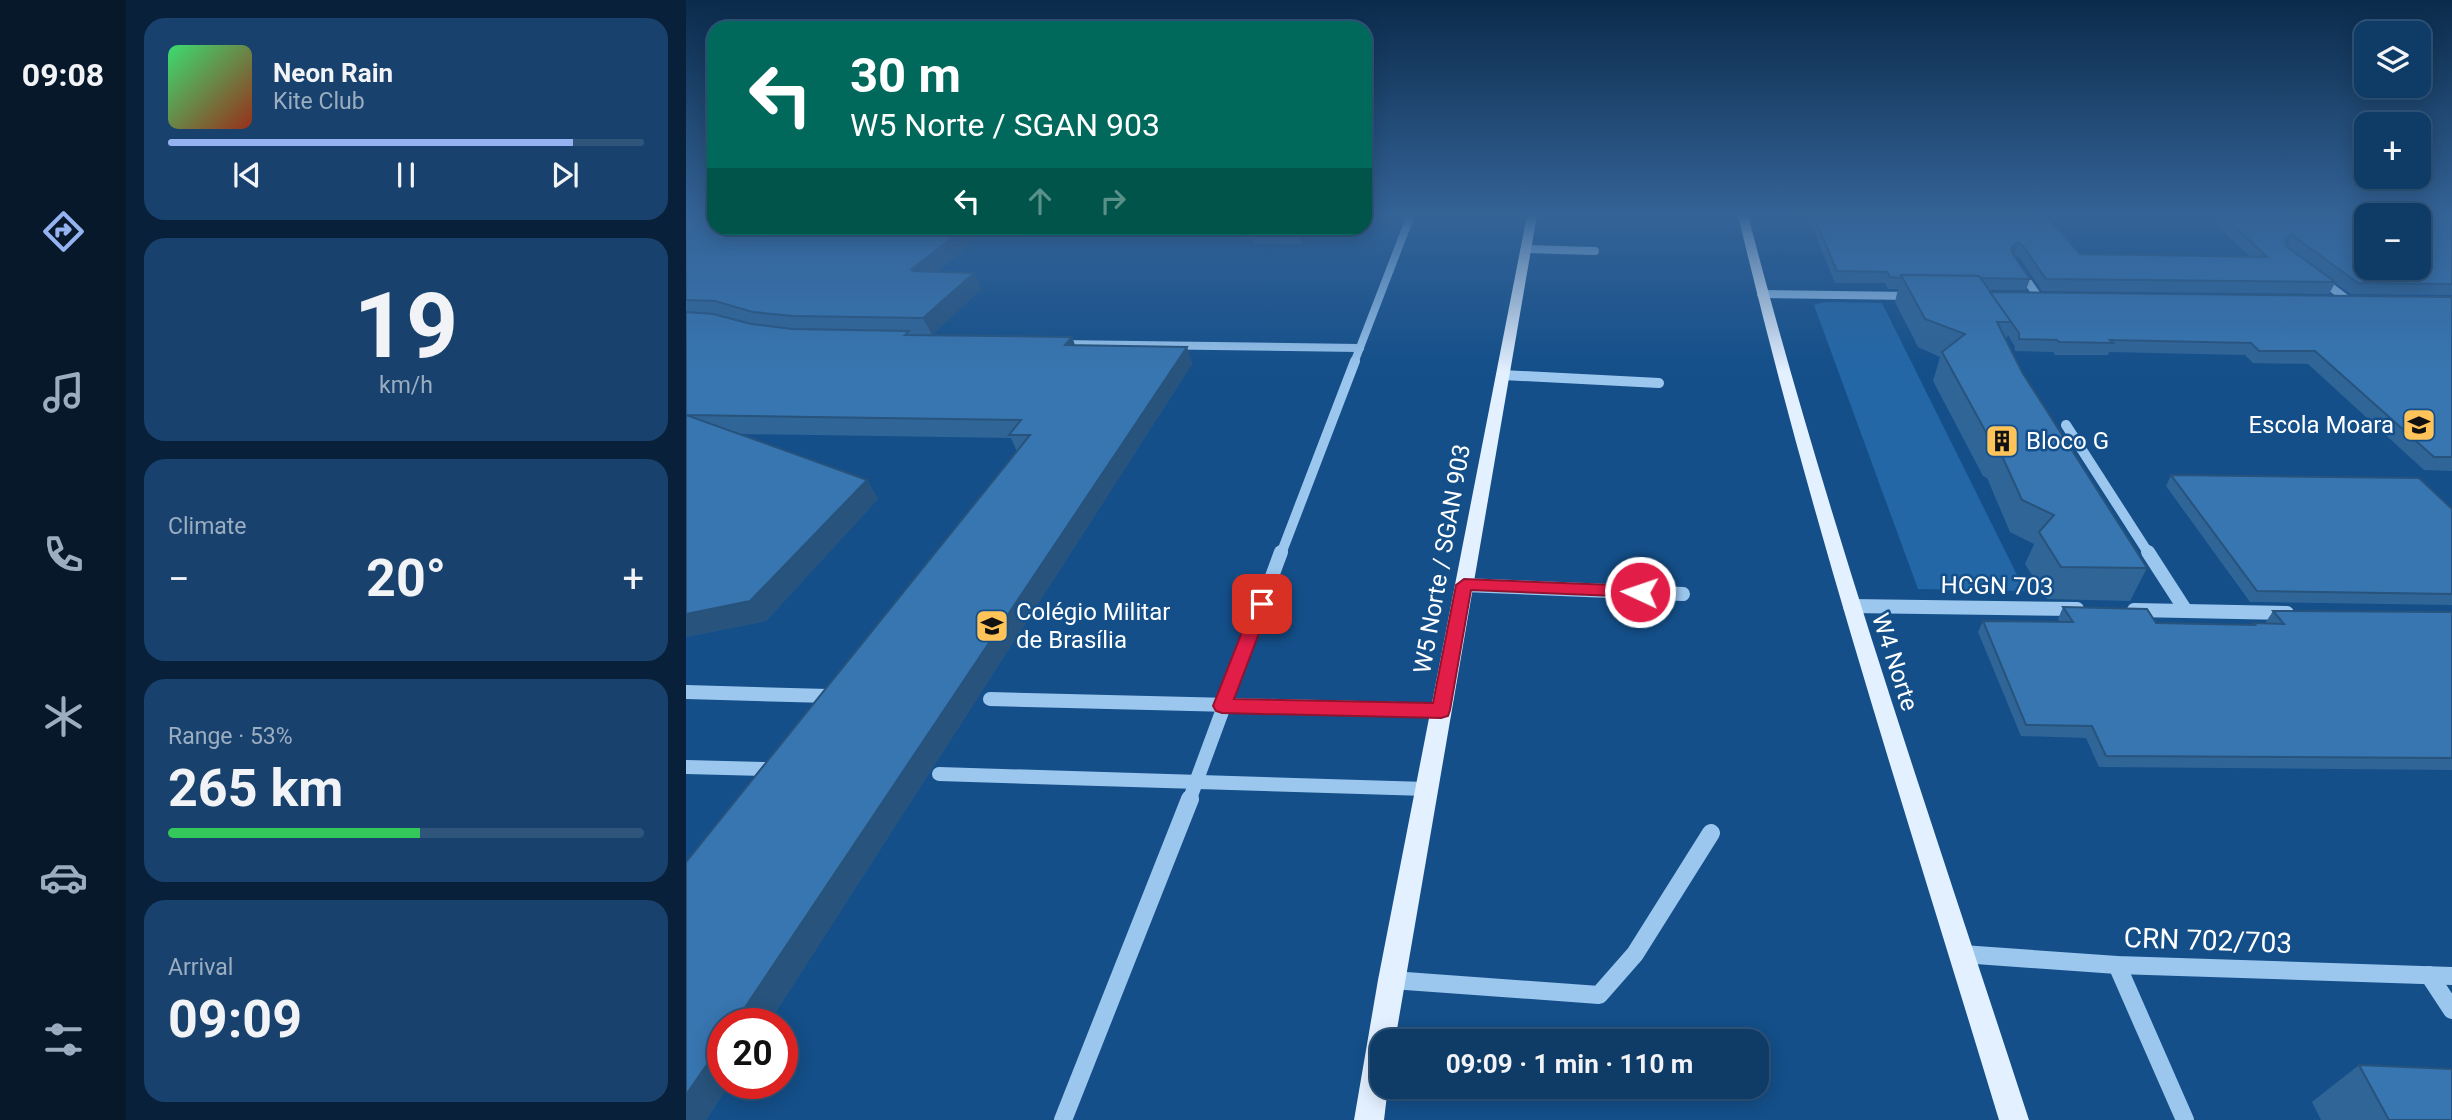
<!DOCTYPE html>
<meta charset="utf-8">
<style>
:root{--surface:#0f3b67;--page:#18426d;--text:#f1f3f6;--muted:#9badc0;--line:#2f557b;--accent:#95b2f1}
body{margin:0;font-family:Roboto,sans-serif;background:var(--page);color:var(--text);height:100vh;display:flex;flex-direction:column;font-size:26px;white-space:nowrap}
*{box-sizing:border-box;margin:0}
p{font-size:23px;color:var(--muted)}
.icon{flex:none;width:38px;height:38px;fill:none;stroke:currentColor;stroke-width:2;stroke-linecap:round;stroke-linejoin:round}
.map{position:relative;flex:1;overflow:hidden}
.details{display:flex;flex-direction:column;gap:18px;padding:18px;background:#082039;width:560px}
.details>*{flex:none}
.guide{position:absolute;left:21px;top:21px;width:665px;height:214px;border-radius:21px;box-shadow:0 4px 18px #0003,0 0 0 2px var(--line);background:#00695c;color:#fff;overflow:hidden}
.buttons{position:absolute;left:1668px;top:21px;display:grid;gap:14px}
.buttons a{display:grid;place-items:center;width:77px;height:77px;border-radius:14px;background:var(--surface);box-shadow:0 4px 18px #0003,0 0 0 2px var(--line);font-size:35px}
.speed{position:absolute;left:21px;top:1008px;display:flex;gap:14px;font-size:35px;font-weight:700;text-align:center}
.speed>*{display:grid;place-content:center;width:91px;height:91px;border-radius:50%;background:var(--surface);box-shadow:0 4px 18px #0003,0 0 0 2px var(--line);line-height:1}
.speed .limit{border:10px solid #d22;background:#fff;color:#111}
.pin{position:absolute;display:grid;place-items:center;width:60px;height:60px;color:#fff;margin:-30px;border-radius:14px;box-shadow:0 4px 10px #0006}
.me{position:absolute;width:77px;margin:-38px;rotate:273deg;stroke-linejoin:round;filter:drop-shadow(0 0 5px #0008)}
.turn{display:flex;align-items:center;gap:24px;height:147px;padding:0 28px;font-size:32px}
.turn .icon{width:91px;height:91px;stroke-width:2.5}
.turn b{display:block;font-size:49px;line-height:60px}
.lanes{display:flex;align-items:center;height:66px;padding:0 28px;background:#0003;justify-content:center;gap:35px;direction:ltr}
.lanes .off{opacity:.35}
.big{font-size:52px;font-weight:700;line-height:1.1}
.details .widget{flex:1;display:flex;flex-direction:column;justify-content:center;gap:10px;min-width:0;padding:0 24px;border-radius:21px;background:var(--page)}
.details .dial{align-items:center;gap:0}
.dial b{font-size:91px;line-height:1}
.song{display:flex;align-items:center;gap:21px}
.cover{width:84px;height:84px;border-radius:10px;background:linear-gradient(135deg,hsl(140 70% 55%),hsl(10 70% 35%))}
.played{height:7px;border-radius:4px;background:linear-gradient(90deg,var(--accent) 85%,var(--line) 85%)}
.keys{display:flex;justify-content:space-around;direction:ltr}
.heat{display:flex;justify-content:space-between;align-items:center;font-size:38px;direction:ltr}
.charge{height:10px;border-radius:5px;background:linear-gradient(90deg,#34c759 53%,var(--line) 0)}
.trip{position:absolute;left:684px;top:1029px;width:399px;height:70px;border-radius:21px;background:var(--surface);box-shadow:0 4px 18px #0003,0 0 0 2px var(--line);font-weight:700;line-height:70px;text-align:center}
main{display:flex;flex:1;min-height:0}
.dock{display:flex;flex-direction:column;width:126px;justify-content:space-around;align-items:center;background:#061829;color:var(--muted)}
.dock .icon{width:49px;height:49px}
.dock .active{color:var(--accent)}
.dock b{font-size:32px;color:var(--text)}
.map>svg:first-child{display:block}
.green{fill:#2367a7}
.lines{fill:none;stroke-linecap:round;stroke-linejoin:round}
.minor-far3{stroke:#9bc7ef;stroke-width:8}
.minor-far2{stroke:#9bc7ef;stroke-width:10}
.minor-far1{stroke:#9bc7ef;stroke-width:14}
.minor{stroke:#9bc7ef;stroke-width:18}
.major{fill:#e3f0ff;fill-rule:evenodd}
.wall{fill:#306598}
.shaded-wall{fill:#27537c}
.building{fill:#3876b1;stroke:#27537c;stroke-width:2;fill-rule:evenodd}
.route{fill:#e11d48;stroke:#92132f;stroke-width:2}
.labels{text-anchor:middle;stroke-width:5;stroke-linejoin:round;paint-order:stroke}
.poi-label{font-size:24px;fill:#fff;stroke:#144f89;text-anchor:start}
.street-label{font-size:24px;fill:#fff;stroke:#144f89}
.near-street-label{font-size:28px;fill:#fff;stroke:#144f89}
</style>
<main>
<nav class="dock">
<b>09:08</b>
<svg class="icon active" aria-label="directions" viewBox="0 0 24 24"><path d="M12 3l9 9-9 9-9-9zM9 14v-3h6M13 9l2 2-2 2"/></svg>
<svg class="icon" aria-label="music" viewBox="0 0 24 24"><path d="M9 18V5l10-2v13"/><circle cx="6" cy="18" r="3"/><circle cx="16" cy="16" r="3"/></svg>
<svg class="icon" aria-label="phone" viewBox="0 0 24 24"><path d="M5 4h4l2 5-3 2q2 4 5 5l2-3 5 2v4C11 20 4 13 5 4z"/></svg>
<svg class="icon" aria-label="climate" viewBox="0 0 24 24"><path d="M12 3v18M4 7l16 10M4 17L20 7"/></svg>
<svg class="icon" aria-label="car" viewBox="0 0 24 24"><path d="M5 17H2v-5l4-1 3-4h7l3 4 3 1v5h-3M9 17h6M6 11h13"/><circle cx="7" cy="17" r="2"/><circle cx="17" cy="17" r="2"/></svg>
<svg class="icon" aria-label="filters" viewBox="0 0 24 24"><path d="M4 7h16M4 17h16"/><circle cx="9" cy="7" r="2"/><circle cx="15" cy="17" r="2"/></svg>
</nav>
<section class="details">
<div class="widget">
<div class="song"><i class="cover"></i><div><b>Neon Rain</b><p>Kite Club</p></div></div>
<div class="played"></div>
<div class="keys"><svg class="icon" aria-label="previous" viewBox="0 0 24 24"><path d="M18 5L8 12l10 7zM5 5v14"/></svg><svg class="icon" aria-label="pause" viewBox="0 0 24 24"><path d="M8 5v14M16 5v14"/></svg><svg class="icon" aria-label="next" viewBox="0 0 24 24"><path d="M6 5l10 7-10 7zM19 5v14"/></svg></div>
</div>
<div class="widget dial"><b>19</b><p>km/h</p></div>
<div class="widget"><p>Climate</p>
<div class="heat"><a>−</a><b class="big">20°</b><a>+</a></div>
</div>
<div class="widget"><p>Range · 53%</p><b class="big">265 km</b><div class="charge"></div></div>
<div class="widget"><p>Arrival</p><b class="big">09:09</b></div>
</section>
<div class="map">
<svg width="1766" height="1120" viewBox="0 0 1766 1120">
<rect width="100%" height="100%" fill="#144f89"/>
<path class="green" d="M 1139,302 L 1196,303 L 1339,591 L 1232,589 L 1128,305 Z"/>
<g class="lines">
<g class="minor-far3">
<path d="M 840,249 L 909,251"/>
<path d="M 1333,269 L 1353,298"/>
<path d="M 1633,278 L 1663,301"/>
<path d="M 1075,294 L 1227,296"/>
<path d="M 373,344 L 674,348"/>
<path d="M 668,363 L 725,215"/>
</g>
<g class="minor-far2">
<path d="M 817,375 L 973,383"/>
<path d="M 1380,425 L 1463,554"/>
<path d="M 595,554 L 669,361"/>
</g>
<g class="minor-far1">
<path d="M 1462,552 L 1500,611"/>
<path d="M 778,585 L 997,594"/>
<path d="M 1164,606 L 1391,609"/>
<path d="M 1448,610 L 1601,613"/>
<path d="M 0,692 L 142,696"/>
<path d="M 304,699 L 755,710"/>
<path d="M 0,767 L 80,769"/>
<path d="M 253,774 L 740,789"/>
<path d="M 503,801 L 595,552"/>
</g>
<g class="minor">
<path d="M 1276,954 L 1431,965 L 1766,976"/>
<path d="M 1431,965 L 1499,1120"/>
<path d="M 1743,975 L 1766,1010"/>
<path d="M 706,980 L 913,995 L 949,954 L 1025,833"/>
<path d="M 377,1120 L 504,799"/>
</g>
<g class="major">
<path d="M 841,215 L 851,215 L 709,1041 L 696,1041 L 696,1087 L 702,1087 L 698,1120 L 668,1120 L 692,980 Z"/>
<path d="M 1052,215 L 1062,215 C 1141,521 1245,819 1343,1120 L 1313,1120 C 1222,819 1124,521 1052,215 Z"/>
</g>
</g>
<g class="wall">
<path d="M 4,215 L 28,215 L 28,228 L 304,228 L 250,272 L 288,273 L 295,289 L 246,335 L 225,335 L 386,337 L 389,345 L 501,347 L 506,364 L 82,1024 L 37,1024 L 37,1083 L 44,1083 L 20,1120 L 0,1120 L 0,862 L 331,452 L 325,438 L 52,434 L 181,480 L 192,499 L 80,621 L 0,637 L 0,217 Z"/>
<path d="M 1121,215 L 1359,215 L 1394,254 L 1563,256 L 1521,215 L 1766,215 L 1766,295 L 1665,294 L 1649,283 L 1643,294 L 1356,291 L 1333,257 L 1328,255 L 1344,279 L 1340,290 L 1303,290 L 1304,292 L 1766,297 L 1766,471 L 1738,470 L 1622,364 L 1567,363 L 1559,355 L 1423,352 L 1422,355 L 1369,355 L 1367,352 L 1329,351 L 1328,345 L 1322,335 L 1320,339 L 1336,372 L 1461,568 L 1444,601 L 1361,599 L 1339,564 L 1348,544 L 1324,532 L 1301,478 L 1297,476 L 1247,381 L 1254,357 L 1232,347 L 1209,302 L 1212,289 L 1202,289 L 1199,283 L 1149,283 Z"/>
<path d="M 548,228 L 625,228 L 615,244 L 568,243 L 567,239 L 551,239 Z"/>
<path d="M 1485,475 L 1766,509 L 1766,605 L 1564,602 L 1480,486 Z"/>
<path d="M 1377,607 L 1470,623 L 1565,625 L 1567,623 L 1581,623 L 1580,622 L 1587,611 L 1766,612 L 1766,770 L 1413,767 L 1400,738 L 1335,736 L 1292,632 L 1297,621 L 1374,622 L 1372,619 Z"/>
<path d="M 1673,1065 L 1766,1120 L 1635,1120 L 1626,1102 Z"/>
</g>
<g class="shaded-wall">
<path d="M 279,228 L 304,228 L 236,283 L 226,269 Z"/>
<path d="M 614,228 L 625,228 L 615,244 L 612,230 Z"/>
<path d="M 1606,235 L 1601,246 L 1599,238 Z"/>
<path d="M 1332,243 L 1328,255 L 1322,258 L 1326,246 Z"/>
<path d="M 288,273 L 295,289 L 246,335 L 237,318 Z"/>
<path d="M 386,337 L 392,355 L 379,345 Z"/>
<path d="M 501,347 L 506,364 L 82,1024 L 48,1024 Z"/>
<path d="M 181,480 L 192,499 L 80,621 L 0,637 L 0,614 Z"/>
<path d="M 37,1041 L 37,1083 L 44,1083 L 20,1120 L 0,1120 L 0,1095 Z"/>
</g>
<g class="building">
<path d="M 4,215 L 28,215 L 28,228 L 279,228 L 226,269 L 229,269 L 227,271 L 288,273 L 237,318 L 107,316 L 67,312 L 29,301 L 0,300 L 0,217 Z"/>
<path d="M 1127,215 L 1359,215 L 1394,254 L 1581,257 L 1537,215 L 1766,215 L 1766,284 L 1672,283 L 1606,235 L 1599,238 L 1600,246 L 1649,282 L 1360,279 L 1337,246 L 1332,243 L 1326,246 L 1325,251 L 1344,279 L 1295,278 L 1293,276 L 1215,275 L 1215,278 L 1204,277 L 1201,272 L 1151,271 ZM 1680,215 L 1732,215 L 1732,268 L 1680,268 Z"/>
<path d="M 566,228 L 614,228 L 612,230 L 564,229 Z"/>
<path d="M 1215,275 L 1293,276 L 1326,322 L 1311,322 L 1336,372 L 1461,568 L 1375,567 L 1353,532 L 1368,515 L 1336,500 L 1312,447 L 1307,445 L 1256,352 L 1279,334 L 1239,319 Z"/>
<path d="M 1304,292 L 1766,297 L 1766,457 L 1748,457 L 1629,351 L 1573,351 L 1565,343 L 1424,340 L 1427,343 L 1373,342 L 1371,340 L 1333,339 L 1333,333 Z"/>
<path d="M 0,312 L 27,314 L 65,324 L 106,329 L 223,331 L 219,335 L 386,337 L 379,345 L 501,347 L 48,1024 L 37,1024 L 37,1041 L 0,1095 L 0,862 L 344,435 L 323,435 L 335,420 L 0,415 Z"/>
<path d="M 0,415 L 181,480 L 64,601 L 0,614 Z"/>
<path d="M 1485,475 L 1733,478 L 1766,509 L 1766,594 L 1571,591 Z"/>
<path d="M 1377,607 L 1461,609 L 1470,623 L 1569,625 L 1567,623 L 1598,624 L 1587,611 L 1766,612 L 1766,758 L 1420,756 L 1406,726 L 1340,725 L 1297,621 L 1387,622 Z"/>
<path d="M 1673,1065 L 1766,1069 L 1766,1120 L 1703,1120 Z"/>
</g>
<linearGradient id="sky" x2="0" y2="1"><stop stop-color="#0b2b4b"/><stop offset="0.58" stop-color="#346397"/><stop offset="1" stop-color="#346397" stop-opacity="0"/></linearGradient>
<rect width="1766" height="372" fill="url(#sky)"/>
<path class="route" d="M 778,579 L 954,586 L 962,592 L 954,597 L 785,590 L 764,710 L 762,716 L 755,718 L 536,713 L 530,711 L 527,706 L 567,604 L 576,598 L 584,604 L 548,699 L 747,703 L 770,585 Z"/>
<defs>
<symbol id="school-square" viewBox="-11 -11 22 22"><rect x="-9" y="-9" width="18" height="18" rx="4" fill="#ffc459" stroke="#144f89"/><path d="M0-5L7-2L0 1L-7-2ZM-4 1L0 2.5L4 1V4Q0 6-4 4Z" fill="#111"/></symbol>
<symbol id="building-square" viewBox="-11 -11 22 22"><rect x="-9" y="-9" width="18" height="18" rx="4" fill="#ffc459" stroke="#144f89"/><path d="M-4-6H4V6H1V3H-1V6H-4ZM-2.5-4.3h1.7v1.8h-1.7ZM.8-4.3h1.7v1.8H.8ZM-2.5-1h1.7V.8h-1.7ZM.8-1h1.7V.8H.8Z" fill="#111"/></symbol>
</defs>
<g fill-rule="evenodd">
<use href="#school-square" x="1714" y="406" width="38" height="38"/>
<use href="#building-square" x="1297" y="422" width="38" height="38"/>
<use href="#school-square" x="287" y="607" width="38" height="38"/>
</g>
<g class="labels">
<g class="poi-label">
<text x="1708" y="433" text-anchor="end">Escola Moara</text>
<text x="1340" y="449">Bloco G</text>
<text x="330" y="620">Colégio Militar<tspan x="330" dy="28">de Brasília</tspan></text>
</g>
<g class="street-label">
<text transform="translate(756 559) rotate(-80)" y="8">W5 Norte / SGAN 903</text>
<text transform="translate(1311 586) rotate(1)" y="8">HCGN 703</text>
<text transform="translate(1209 662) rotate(72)" y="8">W4 Norte</text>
</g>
<g class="near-street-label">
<text transform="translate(1522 940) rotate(2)" y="10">CRN 702/703</text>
</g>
</g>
</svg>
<div class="buttons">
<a><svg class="icon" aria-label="layers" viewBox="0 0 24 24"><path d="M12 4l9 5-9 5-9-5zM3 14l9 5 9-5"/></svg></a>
<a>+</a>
<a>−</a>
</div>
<div class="speed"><div class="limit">20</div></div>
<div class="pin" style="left:576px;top:604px;background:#d93025"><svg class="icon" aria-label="arrive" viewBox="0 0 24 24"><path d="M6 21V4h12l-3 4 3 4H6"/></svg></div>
<svg class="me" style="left:954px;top:592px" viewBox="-20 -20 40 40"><circle r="17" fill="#e11d48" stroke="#fff" stroke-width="3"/><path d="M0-11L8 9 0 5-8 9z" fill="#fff"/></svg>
<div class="trip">09:09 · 1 min · 110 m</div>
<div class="guide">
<div class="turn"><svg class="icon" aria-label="left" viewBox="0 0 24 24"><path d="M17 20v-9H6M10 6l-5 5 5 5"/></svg><div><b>30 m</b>W5 Norte / SGAN 903</div></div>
<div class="lanes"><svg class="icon" aria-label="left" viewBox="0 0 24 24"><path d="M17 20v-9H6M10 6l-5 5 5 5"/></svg><svg class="icon off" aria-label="ahead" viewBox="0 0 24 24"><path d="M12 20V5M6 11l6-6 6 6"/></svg><svg class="icon off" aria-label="right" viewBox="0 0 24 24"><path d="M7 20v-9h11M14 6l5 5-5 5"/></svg></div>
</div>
</div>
</main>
